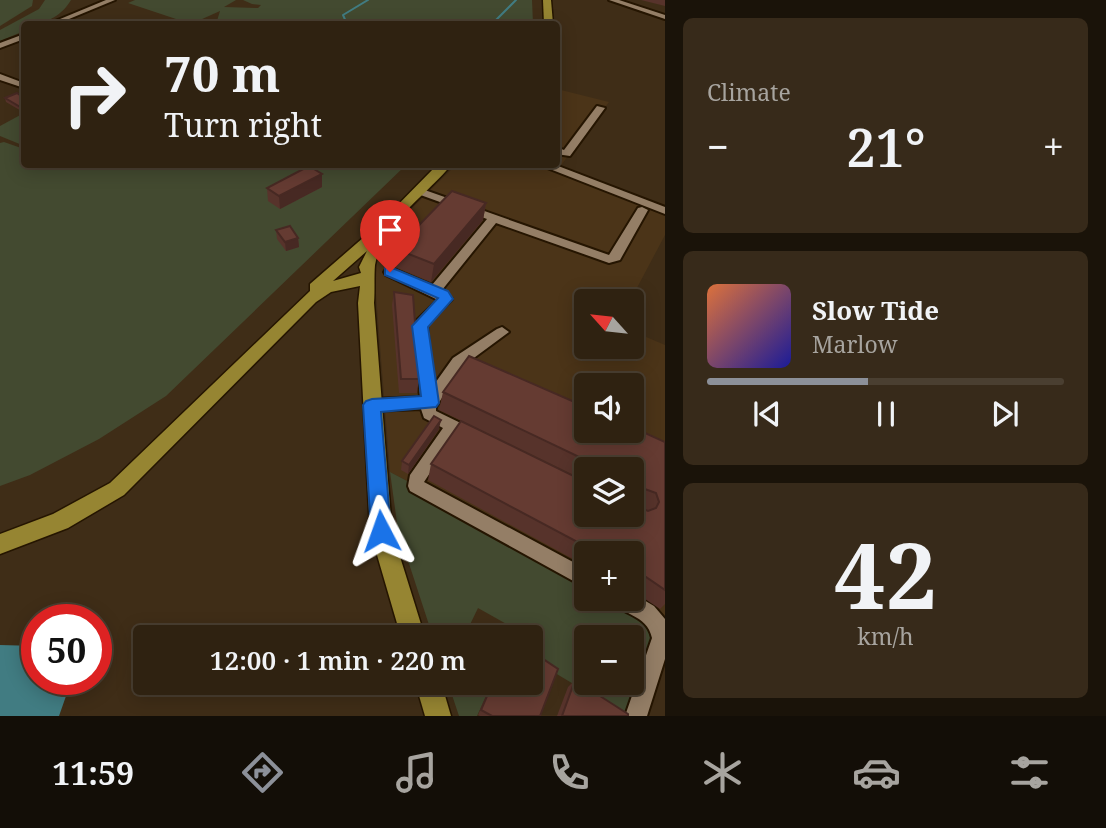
<!DOCTYPE html>
<meta charset="utf-8">
<style>
:root{--surface:#2f2211;--page:#372a1a;--text:#f1f3f6;--muted:#a7a49f;--line:#4a3f31;--accent:#8c9099}
body{margin:0;font-family:"Noto Serif",serif;background:var(--page);color:var(--text);height:100vh;display:flex;flex-direction:column;font-size:26px;white-space:nowrap}
*{box-sizing:border-box;margin:0}
p{font-size:23px;color:var(--muted)}
.icon{flex:none;width:38px;height:38px;fill:none;stroke:currentColor;stroke-width:2;stroke-linecap:round;stroke-linejoin:round}
.map{position:relative;flex:1;overflow:hidden}
.drawer{display:flex;flex-direction:column;gap:18px;padding:18px;background:#1a1309;width:441px}
.drawer>*{flex:none}
.top-card{position:absolute;left:21px;top:21px;width:539px;height:147px;border-radius:7px;box-shadow:0 4px 18px #0003,0 0 0 2px var(--line);background:#2f2211;color:var(--text);overflow:hidden}
.needle{width:46px;rotate:297deg}
.buttons{position:absolute;left:574px;top:289px;display:grid;gap:14px}
.buttons a{display:grid;place-items:center;width:70px;height:70px;border-radius:7px;background:var(--surface);box-shadow:0 4px 18px #0003,0 0 0 2px var(--line);font-size:35px}
.speed{position:absolute;left:21px;top:604px;display:flex;gap:14px;font-size:35px;font-weight:700;text-align:center}
.speed>*{display:grid;place-content:center;width:91px;height:91px;border-radius:50%;background:var(--surface);box-shadow:0 4px 18px #0003,0 0 0 2px var(--line);line-height:1}
.speed .limit{border:10px solid #d22;background:#fff;color:#111}
.pin{position:absolute;display:grid;place-items:center;width:60px;height:60px;color:#fff;margin:-72px -30px;border-radius:50% 50% 50% 0;rotate:-45deg;box-shadow:0 0 7px #0007}
.pin .icon{rotate:45deg}
.me{position:absolute;width:77px;margin:-38px;rotate:356deg;stroke-linejoin:round;filter:drop-shadow(0 0 5px #0008)}
.turn{display:flex;align-items:center;gap:24px;height:147px;padding:0 28px;font-size:32px}
.turn .icon{width:91px;height:91px;stroke-width:2.5}
.turn b{display:block;font-size:49px;line-height:60px}
.big{font-size:52px;font-weight:600;line-height:1.1}
.drawer .tile{flex:1;display:flex;flex-direction:column;justify-content:center;gap:10px;min-width:0;padding:0 24px;border-radius:10px;background:var(--page)}
.drawer .dial{align-items:center;gap:0}
.dial b{font-size:91px;line-height:1}
.song{display:flex;align-items:center;gap:21px}
.cover{width:84px;height:84px;border-radius:10px;background:linear-gradient(135deg,hsl(20 70% 55%),hsl(240 70% 35%))}
.played{height:7px;border-radius:4px;background:linear-gradient(90deg,var(--accent) 45%,var(--line) 45%)}
.keys{display:flex;justify-content:space-around;direction:ltr}
.heat{display:flex;justify-content:space-between;align-items:center;font-size:38px;direction:ltr}
.trip{position:absolute;left:133px;top:625px;width:410px;height:70px;border-radius:7px;background:var(--surface);box-shadow:0 4px 18px #0003,0 0 0 2px var(--line);font-weight:600;line-height:70px;text-align:center}
.menu{display:flex;height:112px;justify-content:space-around;align-items:center;background:#130e07;color:var(--muted)}
.menu .icon{width:49px;height:49px}
.menu .current{color:var(--accent)}
.menu b{font-size:32px;color:var(--text)}
main{display:flex;flex:1;min-height:0}
.map>svg:first-child{display:block}
.built{fill:#4b3418;fill-rule:evenodd}
.green{fill:#434a30;fill-rule:evenodd}
.water{fill:#417c82}
.lines{fill:none;stroke-linecap:round;stroke-linejoin:round}
.stream{stroke:#417c82;stroke-width:2}
.minor-casing{stroke:#251501;stroke-width:4}
.major-casing{stroke:#251501;stroke-width:3}
.minor{fill:#947e66;fill-rule:evenodd}
.major{fill:#968532;fill-rule:evenodd}
.wall{fill:#57332b}
.shaded-wall{fill:#472923}
.building{fill:#653b32;stroke:#472923;stroke-width:2;fill-rule:evenodd}
.route{fill:#1a73e8;stroke:#114b97;stroke-width:2}
</style>
<main>
<div class="map">
<svg width="665" height="716" viewBox="0 0 665 716">
<rect width="100%" height="100%" fill="#3f2d17"/>
<path class="built" d="M 557,89 L 609,102 L 559,168 L 665,208 L 665,235 L 630,301 L 586,301 L 586,346 L 632,346 L 632,331 L 665,345 L 665,618 L 628,599 L 632,598 L 632,553 L 586,553 L 586,576 L 390,472 L 374,269 L 388,232 L 456,165 L 556,164 ZM 586,385 L 632,385 L 632,430 L 586,430 ZM 586,469 L 632,469 L 632,514 L 586,514 Z"/>
<g class="green">
<path d="M 0,0 L 33,0 L 32,6 L 0,26 Z"/>
<path d="M 45,0 L 71,0 C 60,18 45,24 24,24 L 24,31 L 0,41 L 0,30 L 39,9 Z"/>
<path d="M 135,0 L 236,0 L 224,7 L 258,8 L 261,5 L 252,4 L 243,0 L 532,0 L 533,24 L 216,24 L 220,11 L 191,24 L 128,3 Z"/>
<path d="M 24,113 L 24,144 L 22,145 L 0,136 L 0,126 Z"/>
<path d="M 4,142 L 24,149 L 24,164 L 406,165 L 166,396 L 99,439 L 30,475 L 0,486 L 0,143 Z"/>
<path d="M 390,472 L 409,482 L 407,488 L 586,586 L 586,598 L 609,599 L 647,619 L 654,629 L 627,716 L 530,658 L 530,637 L 514,637 L 517,630 L 478,608 L 464,637 L 433,637 L 398,530 ZM 586,637 L 632,637 L 632,682 L 586,682 Z"/>
<path d="M 448,683 L 492,683 L 477,716 L 459,716 Z"/>
</g>
<path class="water" d="M 0,645 L 37,646 L 37,679 L 72,679 L 59,716 L 0,716 Z"/>
<g class="lines">
<g class="stream">
<path d="M 347,24 L 343,15 L 368,0"/>
<path d="M 492,24 L 516,0"/>
</g>
<defs>
<g id="minor">
<path d="M 106,0 L 115,0 L 57,24 L 48,24 Z"/>
<path d="M 609,0 L 619,0 L 665,15 L 665,19 Z"/>
<path d="M 24,34 L 24,39 L 0,48 L 0,43 Z"/>
<path d="M 0,74 L 24,83 L 24,88 L 0,80 Z"/>
<path d="M 597,106 L 605,108 L 570,156 L 556,154 L 556,147 L 564,150 Z"/>
<path d="M 537,164 L 553,164 L 665,207 L 665,214 Z"/>
<path d="M 419,188 L 609,255 L 638,208 L 642,207 L 648,210 L 620,260 L 609,263 L 496,223 L 442,290 L 452,299 L 427,325 L 433,386 L 453,358 L 497,329 L 502,327 L 509,332 L 463,366 L 436,407 L 436,411 L 477,431 L 480,436 L 477,441 L 472,442 L 455,435 L 424,482 L 586,569 L 586,588 L 410,491 L 408,486 L 410,475 L 443,428 L 424,418 L 421,409 L 372,411 L 367,409 L 365,405 L 367,401 L 372,399 L 420,397 L 414,323 L 438,300 L 386,275 L 384,272 L 386,269 L 394,269 L 432,285 L 487,219 L 415,193 L 414,191 Z"/>
<path d="M 632,593 L 654,606 L 665,619 L 665,659 L 647,716 L 625,716 L 652,638 C 647,613 619,616 612,598 L 632,598 Z"/>
</g>
<g id="major">
<path d="M 543,0 L 551,0 L 553,24 L 544,24 Z"/>
<path d="M 438,164 L 452,164 C 426,196 383,222 375,265 C 374,276 375,291 374,303 L 392,531 L 425,637 L 401,637 L 370,531 L 358,303 L 360,286 L 331,292 L 316,302 L 124,495 L 68,528 L 0,554 L 0,534 L 53,514 L 110,483 L 310,291 L 310,284 L 379,224 ZM 367,251 L 359,267 L 361,273 L 333,281 Z"/>
<path d="M 415,682 L 441,682 L 451,716 L 425,716 Z"/>
</g>
</defs>
<use href="#minor" class="minor-casing"/>
<use href="#major" class="major-casing"/>
<use href="#minor" class="minor"/>
<use href="#major" class="major"/>
</g>
<g class="wall">
<path d="M 641,0 L 665,0 L 665,6 Z"/>
<path d="M 17,93 L 23,112 L 6,102 L 5,98 Z"/>
<path d="M 322,174 L 322,187 L 280,209 L 268,201 L 267,188 Z"/>
<path d="M 486,203 L 483,220 L 431,282 L 395,267 L 396,249 Z"/>
<path d="M 276,230 L 298,238 L 299,247 L 286,251 L 277,239 Z"/>
<path d="M 394,292 L 419,379 L 417,393 L 399,393 L 392,305 Z"/>
<path d="M 443,392 L 665,442 L 665,604 L 660,609 L 633,591 L 632,593 L 632,553 L 586,553 L 586,566 L 428,480 L 431,464 L 586,514 L 632,469 L 586,469 L 586,481 L 439,410 Z"/>
<path d="M 439,429 L 408,474 L 401,470 L 402,461 Z"/>
<path d="M 540,657 L 540,716 L 480,716 L 478,715 L 492,682 L 530,682 L 538,660 Z"/>
<path d="M 575,680 L 628,716 L 557,716 L 568,687 Z"/>
</g>
<g class="shaded-wall">
<path d="M 322,174 L 322,187 L 280,209 L 279,196 Z"/>
<path d="M 486,203 L 483,220 L 431,282 L 434,264 Z"/>
<path d="M 298,238 L 299,247 L 286,251 L 285,242 Z"/>
<path d="M 441,420 L 439,429 L 408,474 L 409,465 Z"/>
</g>
<g class="building">
<path d="M 17,93 L 24,98 L 24,106 L 22,108 L 5,98 Z"/>
<path d="M 556,144 L 560,148 L 557,153 L 556,153 Z"/>
<path d="M 309,166 L 322,174 L 279,196 L 267,188 Z"/>
<path d="M 452,191 L 486,203 L 434,264 L 396,249 Z"/>
<path d="M 290,226 L 298,238 L 285,242 L 276,230 Z"/>
<path d="M 394,292 L 413,295 L 419,379 L 401,379 Z"/>
<path d="M 469,356 L 586,407 L 586,430 L 632,430 L 632,427 L 665,442 L 665,590 L 646,577 L 642,577 L 642,582 L 636,582 L 632,579 L 632,553 L 598,553 L 431,464 L 461,421 L 586,482 L 586,514 L 632,514 L 632,469 L 597,469 L 596,465 L 443,392 ZM 642,488 L 656,493 L 659,502 L 656,508 L 648,511 L 636,506 L 632,499 L 635,496 L 640,496 Z"/>
<path d="M 434,416 L 441,420 L 409,465 L 402,461 Z"/>
<path d="M 530,655 L 538,660 L 540,657 L 558,669 L 540,716 L 492,716 L 481,710 L 493,682 L 530,682 Z"/>
<path d="M 575,680 L 628,714 L 628,716 L 562,716 Z"/>
</g>
<path class="route" d="M 390,267 L 448,291 L 453,299 L 428,327 L 439,403 L 436,407 L 381,412 L 391,531 L 388,538 L 381,540 L 374,538 L 371,531 L 363,405 L 366,401 L 372,399 L 421,396 L 412,326 L 438,298 L 385,275 L 385,268 Z"/>
</svg>
<div class="buttons">
<a><svg class="needle" viewBox="-14 -14 28 28"><path d="M0-13l5 13h-10z" fill="#e53935"/><path d="M0 13l5-13h-10z" fill="#a7a49f"/></svg></a>
<a><svg class="icon" aria-label="sound" viewBox="0 0 24 24"><path d="M4 9h4l5-4v14l-5-4H4zM17 9q2 3 0 6"/></svg></a>
<a><svg class="icon" aria-label="layers" viewBox="0 0 24 24"><path d="M12 4l9 5-9 5-9-5zM3 14l9 5 9-5"/></svg></a>
<a>+</a>
<a>−</a>
</div>
<div class="speed"><div class="limit">50</div></div>
<div class="pin" style="left:390px;top:272px;background:#d93025"><svg class="icon" aria-label="arrive" viewBox="0 0 24 24"><path d="M6 21V4h12l-3 4 3 4H6"/></svg></div>
<svg class="me" style="left:381px;top:531px" viewBox="-20 -20 40 40"><path d="M0-17L14 15 0 8-14 15z" fill="#1a73e8" stroke="#fff" stroke-width="4"/></svg>
<div class="trip">12:00 · 1 min · 220 m</div>
<div class="top-card">
<div class="turn"><svg class="icon" aria-label="right" viewBox="0 0 24 24"><path d="M7 20v-9h11M14 6l5 5-5 5"/></svg><div><b>70 m</b>Turn right</div></div>
</div>
</div>
<section class="drawer">
<div class="tile"><p>Climate</p>
<div class="heat"><a>−</a><b class="big">21°</b><a>+</a></div>
</div>
<div class="tile">
<div class="song"><i class="cover"></i><div><b>Slow Tide</b><p>Marlow</p></div></div>
<div class="played"></div>
<div class="keys"><svg class="icon" aria-label="previous" viewBox="0 0 24 24"><path d="M18 5L8 12l10 7zM5 5v14"/></svg><svg class="icon" aria-label="pause" viewBox="0 0 24 24"><path d="M8 5v14M16 5v14"/></svg><svg class="icon" aria-label="next" viewBox="0 0 24 24"><path d="M6 5l10 7-10 7zM19 5v14"/></svg></div>
</div>
<div class="tile dial"><b>42</b><p>km/h</p></div>
</section>
</main>
<nav class="menu">
<b>11:59</b>
<svg class="icon current" aria-label="directions" viewBox="0 0 24 24"><path d="M12 3l9 9-9 9-9-9zM9 14v-3h6M13 9l2 2-2 2"/></svg>
<svg class="icon" aria-label="music" viewBox="0 0 24 24"><path d="M9 18V5l10-2v13"/><circle cx="6" cy="18" r="3"/><circle cx="16" cy="16" r="3"/></svg>
<svg class="icon" aria-label="phone" viewBox="0 0 24 24"><path d="M5 4h4l2 5-3 2q2 4 5 5l2-3 5 2v4C11 20 4 13 5 4z"/></svg>
<svg class="icon" aria-label="climate" viewBox="0 0 24 24"><path d="M12 3v18M4 7l16 10M4 17L20 7"/></svg>
<svg class="icon" aria-label="car" viewBox="0 0 24 24"><path d="M5 17H2v-5l4-1 3-4h7l3 4 3 1v5h-3M9 17h6M6 11h13"/><circle cx="7" cy="17" r="2"/><circle cx="17" cy="17" r="2"/></svg>
<svg class="icon" aria-label="filters" viewBox="0 0 24 24"><path d="M4 7h16M4 17h16"/><circle cx="9" cy="7" r="2"/><circle cx="15" cy="17" r="2"/></svg>
</nav>
